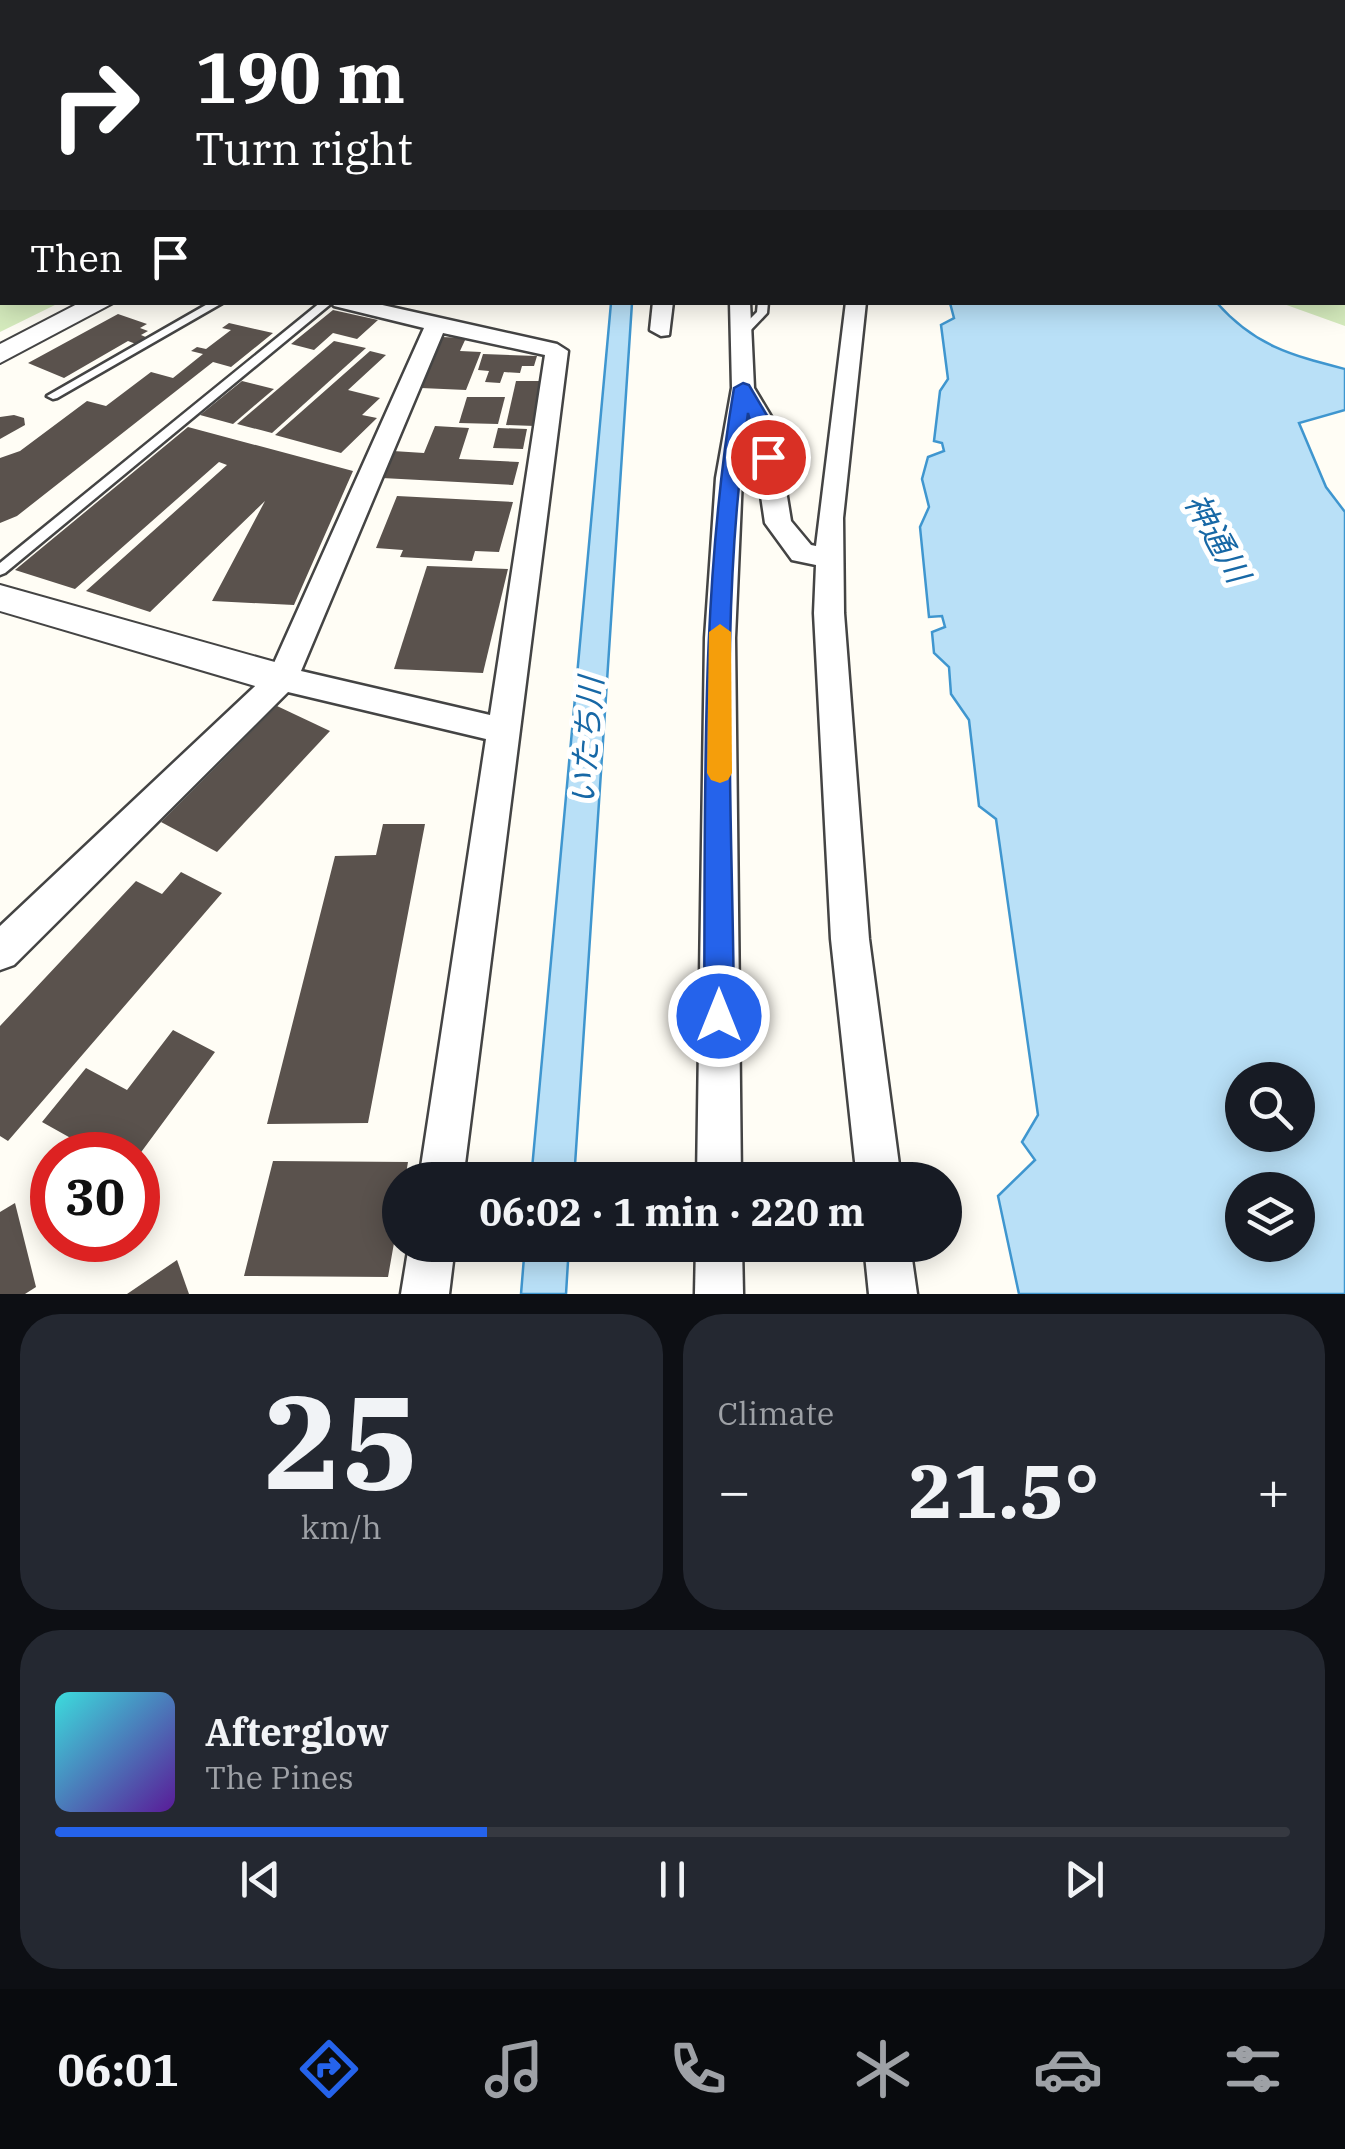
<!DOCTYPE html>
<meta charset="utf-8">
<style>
:root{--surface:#171b24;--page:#242831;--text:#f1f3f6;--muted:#9ea1a6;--line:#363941;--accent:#2563eb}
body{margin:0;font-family:"IBM Plex Serif","Noto Sans JP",serif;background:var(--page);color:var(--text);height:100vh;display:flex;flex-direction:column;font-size:38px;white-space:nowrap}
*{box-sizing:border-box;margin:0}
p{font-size:32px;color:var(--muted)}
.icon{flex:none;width:55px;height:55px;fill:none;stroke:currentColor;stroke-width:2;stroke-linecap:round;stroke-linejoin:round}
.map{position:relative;height:1294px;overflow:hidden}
.side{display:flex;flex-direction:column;gap:20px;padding:20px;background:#0d0f14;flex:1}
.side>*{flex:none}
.hud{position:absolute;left:0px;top:0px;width:1345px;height:305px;box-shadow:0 5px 25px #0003;background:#202124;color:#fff;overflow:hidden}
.tools{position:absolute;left:1225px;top:1062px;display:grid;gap:20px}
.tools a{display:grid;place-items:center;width:90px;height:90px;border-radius:50%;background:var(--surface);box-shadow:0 5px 25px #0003;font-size:50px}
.speed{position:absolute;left:30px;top:1132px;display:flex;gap:20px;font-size:50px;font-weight:700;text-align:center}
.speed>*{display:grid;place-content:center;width:130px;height:130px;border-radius:50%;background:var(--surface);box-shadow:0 5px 25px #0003;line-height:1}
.speed .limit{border:15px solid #d22;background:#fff;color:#111}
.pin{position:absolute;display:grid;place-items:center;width:85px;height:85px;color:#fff;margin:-42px;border:5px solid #fff;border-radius:50%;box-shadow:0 2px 10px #0007}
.me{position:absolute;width:110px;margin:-55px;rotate:0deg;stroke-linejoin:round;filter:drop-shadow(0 0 8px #0008)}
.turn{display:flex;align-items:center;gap:35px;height:210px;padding:0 30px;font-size:45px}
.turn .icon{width:130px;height:130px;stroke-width:2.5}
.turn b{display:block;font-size:70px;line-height:85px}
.then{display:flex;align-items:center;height:95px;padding:0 30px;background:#0003;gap:20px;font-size:38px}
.big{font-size:75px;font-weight:800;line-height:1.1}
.side .widget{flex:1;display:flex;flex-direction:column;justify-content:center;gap:15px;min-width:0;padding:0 35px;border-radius:40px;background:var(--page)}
.side .dial{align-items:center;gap:0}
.dial b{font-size:130px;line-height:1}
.song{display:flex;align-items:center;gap:30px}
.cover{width:120px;height:120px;border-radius:15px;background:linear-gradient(135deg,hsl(180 70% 55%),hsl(270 70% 35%))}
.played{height:10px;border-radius:5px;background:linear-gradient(90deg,var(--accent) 35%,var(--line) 35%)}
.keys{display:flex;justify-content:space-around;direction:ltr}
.heat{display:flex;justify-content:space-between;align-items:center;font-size:55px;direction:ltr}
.side .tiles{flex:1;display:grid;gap:20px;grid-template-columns:1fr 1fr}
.widget:last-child{grid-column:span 2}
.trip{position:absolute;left:382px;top:1162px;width:580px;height:100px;border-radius:50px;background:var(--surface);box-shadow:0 5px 25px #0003;font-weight:800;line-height:100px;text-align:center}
.menu{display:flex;height:160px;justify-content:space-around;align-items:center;background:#090b0e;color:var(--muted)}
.menu .icon{width:70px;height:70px}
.menu .active{color:var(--accent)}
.menu b{font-size:45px;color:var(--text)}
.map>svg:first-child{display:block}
.green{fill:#d5ebbd}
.water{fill:#b9e0f7;stroke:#3f96cf;stroke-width:2.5;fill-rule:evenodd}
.building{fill:#5a524d}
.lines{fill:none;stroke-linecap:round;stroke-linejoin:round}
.service-casing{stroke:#444;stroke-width:5}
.minor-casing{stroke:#444;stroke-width:5}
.tertiary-casing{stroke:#444;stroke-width:4}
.secondary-casing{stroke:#333;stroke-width:6}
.service{fill:#fff;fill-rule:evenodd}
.minor{fill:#fff;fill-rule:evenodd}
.tertiary{fill:#fff;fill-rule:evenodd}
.secondary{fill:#fff6b0;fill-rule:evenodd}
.route{fill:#2563eb;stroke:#184099;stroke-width:2.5}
.slow{fill:#f59e0b}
.labels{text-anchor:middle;stroke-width:10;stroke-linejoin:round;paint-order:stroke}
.water-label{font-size:32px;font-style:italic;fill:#1768a6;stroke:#fff}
</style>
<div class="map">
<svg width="1345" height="1294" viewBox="0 0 1345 1294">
<rect width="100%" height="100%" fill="#fffdf5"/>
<g class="green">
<path d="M 0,0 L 330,2 L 2,2 L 2,302 L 59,303 L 0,332 Z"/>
<path d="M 1343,23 L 1345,23 L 1345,326 L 1281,303 L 1342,302 Z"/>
</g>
<g class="water">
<path d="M 611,303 L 632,303 L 574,1180 L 531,1180 Z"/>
<path d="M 950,303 L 1217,303 C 1255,346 1291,355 1345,369 L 1345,410 L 1299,423 L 1326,487 L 1345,512 L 1345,1294 L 1019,1294 L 998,1196 L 1035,1160 L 1022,1142 L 1038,1115 L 996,819 L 979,806 L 969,720 L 951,694 L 949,667 L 934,653 L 932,632 L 945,627 L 942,616 L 929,617 L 920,527 L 929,507 L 922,479 L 928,457 L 944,451 L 942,443 L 934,441 L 940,391 L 948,379 L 941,325 L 954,318 ZM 1242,1080 L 1298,1080 L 1298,1135 L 1242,1135 ZM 1242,1190 L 1298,1190 L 1298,1245 L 1242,1245 Z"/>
<path d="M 525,1245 L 569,1245 L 566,1294 L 521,1294 Z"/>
</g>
<g class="building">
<path d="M 333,310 L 378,320 L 357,339 L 333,333 L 314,350 L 291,344 Z"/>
<path d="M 118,314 L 147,324 L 140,328 L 148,331 L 141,335 L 148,338 L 136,344 L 128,341 L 64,378 L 28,363 Z"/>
<path d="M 229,323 L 273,333 L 231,367 L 213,362 L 17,516 L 0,523 L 0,458 L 20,451 L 87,401 L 106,406 L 151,372 L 173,378 L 203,354 L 191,351 L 197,347 L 206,349 L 231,330 L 222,328 Z"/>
<path d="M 442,337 L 466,338 L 460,351 L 481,352 L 466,390 L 421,388 Z"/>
<path d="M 334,341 L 366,348 L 272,433 L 237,424 Z"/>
<path d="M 370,351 L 386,355 L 348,390 L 380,398 L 362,415 L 377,418 L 341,453 L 275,435 Z"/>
<path d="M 483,354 L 537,356 L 534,366 L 522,366 L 520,373 L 504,372 L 500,383 L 485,382 L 489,371 L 478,370 Z"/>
<path d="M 242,381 L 274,389 L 233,424 L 200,415 Z"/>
<path d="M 516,381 L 542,381 L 535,426 L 506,425 Z"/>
<path d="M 467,397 L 505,397 L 498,424 L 459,423 Z"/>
<path d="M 14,415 L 24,418 L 25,425 L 0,439 L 0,417 Z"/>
<path d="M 435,426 L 469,428 L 459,459 L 519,462 L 513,485 L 382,478 L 393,451 L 424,453 Z"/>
<path d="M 188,427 L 353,471 L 294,605 L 212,601 L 265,501 L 150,612 L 86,591 L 227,465 L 219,462 L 75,589 L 15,570 Z"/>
<path d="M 498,428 L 527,429 L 523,449 L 493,448 Z"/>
<path d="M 397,496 L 513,502 L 499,552 L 475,551 L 472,561 L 400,557 L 403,550 L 376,548 Z"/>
<path d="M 427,566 L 508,569 L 483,673 L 394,669 Z"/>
<path d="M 277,706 L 330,731 L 217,852 L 161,822 Z"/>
<path d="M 383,824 L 425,824 L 368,1123 L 267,1124 L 335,856 L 376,855 Z"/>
<path d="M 181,872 L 222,893 L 8,1141 L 0,1136 L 0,1026 L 136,881 L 162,894 Z"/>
<path d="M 173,1030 L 215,1052 L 139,1155 L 101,1155 L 42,1122 L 86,1068 L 127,1090 Z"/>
<path d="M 273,1161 L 408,1162 L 405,1180 L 400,1180 L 400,1209 L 388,1277 L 244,1276 Z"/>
<path d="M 15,1203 L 36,1287 L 25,1294 L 0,1294 L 0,1212 Z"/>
<path d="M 177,1260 L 189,1294 L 127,1294 Z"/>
</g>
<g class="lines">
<defs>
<g id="service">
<path d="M 279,0 L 287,0 L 289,2 L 282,2 Z"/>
<path d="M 211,302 L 224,302 L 57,398 L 53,399 L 47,396 Z"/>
<path d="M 321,302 L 333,302 L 5,573 L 0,575 L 0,563 Z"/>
<path d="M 758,302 L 768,302 L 767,313 L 747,334 L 739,334 L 739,330 L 757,312 Z"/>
</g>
<g id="minor">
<path d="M 331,302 L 369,302 L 557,344 L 568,351 L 463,1180 L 419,1180 L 486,739 L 288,692 L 14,965 L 0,970 L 0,926 L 270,672 L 424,328 L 334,306 ZM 443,333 L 545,355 L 490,715 L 301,671 Z"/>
<path d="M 653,302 L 673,302 L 669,335 L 661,336 L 650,330 Z"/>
<path d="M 730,302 L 750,302 L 754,388 L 775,423 L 791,521 L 811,545 L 816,546 L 846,302 L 866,302 L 843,518 L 844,613 L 869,939 L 901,1180 L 857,1180 L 831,939 L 814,613 L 816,565 L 792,560 L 765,523 L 750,421 L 742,478 L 735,638 L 741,1180 L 697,1180 L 705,638 L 716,478 L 732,388 Z"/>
<path d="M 409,1245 L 455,1245 L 449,1294 L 401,1294 Z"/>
<path d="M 696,1245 L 742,1245 L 743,1294 L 695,1294 Z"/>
<path d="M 864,1245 L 910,1245 L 917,1294 L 869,1294 Z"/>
</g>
<g id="tertiary">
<path d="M 81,302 L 115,302 L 0,363 L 0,344 Z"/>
<path d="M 0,585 L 282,664 L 296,669 L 301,679 L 296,689 L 282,694 L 0,611 Z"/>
</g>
<g id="secondary">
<path d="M 1218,0 L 1255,0 L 1257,2 L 1220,2 Z"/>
<rect x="1342" y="8" width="3" height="11"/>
</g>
</defs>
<use href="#service" class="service-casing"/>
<use href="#minor" class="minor-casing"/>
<use href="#tertiary" class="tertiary-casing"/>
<use href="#secondary" class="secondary-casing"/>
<use href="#service" class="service"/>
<use href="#minor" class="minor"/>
<use href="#tertiary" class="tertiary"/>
<use href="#secondary" class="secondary"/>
</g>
<path class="route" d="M 743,383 L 749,385 L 772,424 L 777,457 L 768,463 L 761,461 L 748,413 C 718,611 733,817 734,1016 L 730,1027 L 719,1032 L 708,1027 L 704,1016 C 706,807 699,595 734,388 Z"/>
<path class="slow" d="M 720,624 L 731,632 L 732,773 L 728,780 L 720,783 L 711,780 L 707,773 L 709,632 Z"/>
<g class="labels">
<g class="water-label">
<text transform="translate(1217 538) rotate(61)" y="11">神通川</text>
<text transform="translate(587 741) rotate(-86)" y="11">いたち川</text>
</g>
</g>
</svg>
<div class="tools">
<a><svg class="icon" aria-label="search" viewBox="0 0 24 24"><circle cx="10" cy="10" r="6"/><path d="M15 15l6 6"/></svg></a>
<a><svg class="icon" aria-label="layers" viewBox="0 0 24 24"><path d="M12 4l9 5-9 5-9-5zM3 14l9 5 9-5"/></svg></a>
</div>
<div class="speed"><div class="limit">30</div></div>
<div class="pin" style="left:768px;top:457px;background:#d93025"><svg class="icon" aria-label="arrive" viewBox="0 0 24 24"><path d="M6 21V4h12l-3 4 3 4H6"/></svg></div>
<svg class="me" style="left:719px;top:1016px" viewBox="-20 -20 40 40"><circle r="17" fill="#2563eb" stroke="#fff" stroke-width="3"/><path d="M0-11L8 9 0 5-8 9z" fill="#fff"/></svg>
<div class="trip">06:02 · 1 min · 220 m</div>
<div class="hud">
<div class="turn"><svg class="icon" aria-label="right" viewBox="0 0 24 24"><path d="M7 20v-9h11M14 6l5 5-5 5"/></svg><div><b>190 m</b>Turn right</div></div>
<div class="then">Then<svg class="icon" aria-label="arrive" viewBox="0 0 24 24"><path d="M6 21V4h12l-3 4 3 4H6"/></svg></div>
</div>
</div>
<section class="side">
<div class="tiles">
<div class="widget dial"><b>25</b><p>km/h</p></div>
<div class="widget"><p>Climate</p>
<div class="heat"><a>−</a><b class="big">21.5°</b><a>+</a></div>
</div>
<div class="widget">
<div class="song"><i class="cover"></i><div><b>Afterglow</b><p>The Pines</p></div></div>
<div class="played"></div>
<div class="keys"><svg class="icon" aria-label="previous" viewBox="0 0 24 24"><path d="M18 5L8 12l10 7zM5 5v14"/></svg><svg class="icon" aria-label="pause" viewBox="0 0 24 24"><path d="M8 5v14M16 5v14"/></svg><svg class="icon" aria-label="next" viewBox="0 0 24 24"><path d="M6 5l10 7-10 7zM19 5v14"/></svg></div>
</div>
</div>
</section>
<nav class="menu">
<b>06:01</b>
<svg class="icon active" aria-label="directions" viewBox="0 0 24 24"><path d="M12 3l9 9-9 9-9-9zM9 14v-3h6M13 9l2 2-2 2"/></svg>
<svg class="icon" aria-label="music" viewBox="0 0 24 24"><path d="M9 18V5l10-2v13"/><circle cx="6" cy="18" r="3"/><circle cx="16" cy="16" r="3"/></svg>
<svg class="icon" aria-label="phone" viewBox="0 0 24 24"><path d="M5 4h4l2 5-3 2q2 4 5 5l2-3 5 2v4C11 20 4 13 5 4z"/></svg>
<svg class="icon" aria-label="climate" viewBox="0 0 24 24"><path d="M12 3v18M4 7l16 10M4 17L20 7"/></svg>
<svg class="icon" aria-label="car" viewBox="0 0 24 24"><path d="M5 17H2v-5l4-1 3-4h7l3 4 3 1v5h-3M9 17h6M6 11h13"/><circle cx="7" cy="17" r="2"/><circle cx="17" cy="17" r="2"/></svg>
<svg class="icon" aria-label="filters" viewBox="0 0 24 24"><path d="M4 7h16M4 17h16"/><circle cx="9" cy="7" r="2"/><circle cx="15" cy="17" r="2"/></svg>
</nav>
